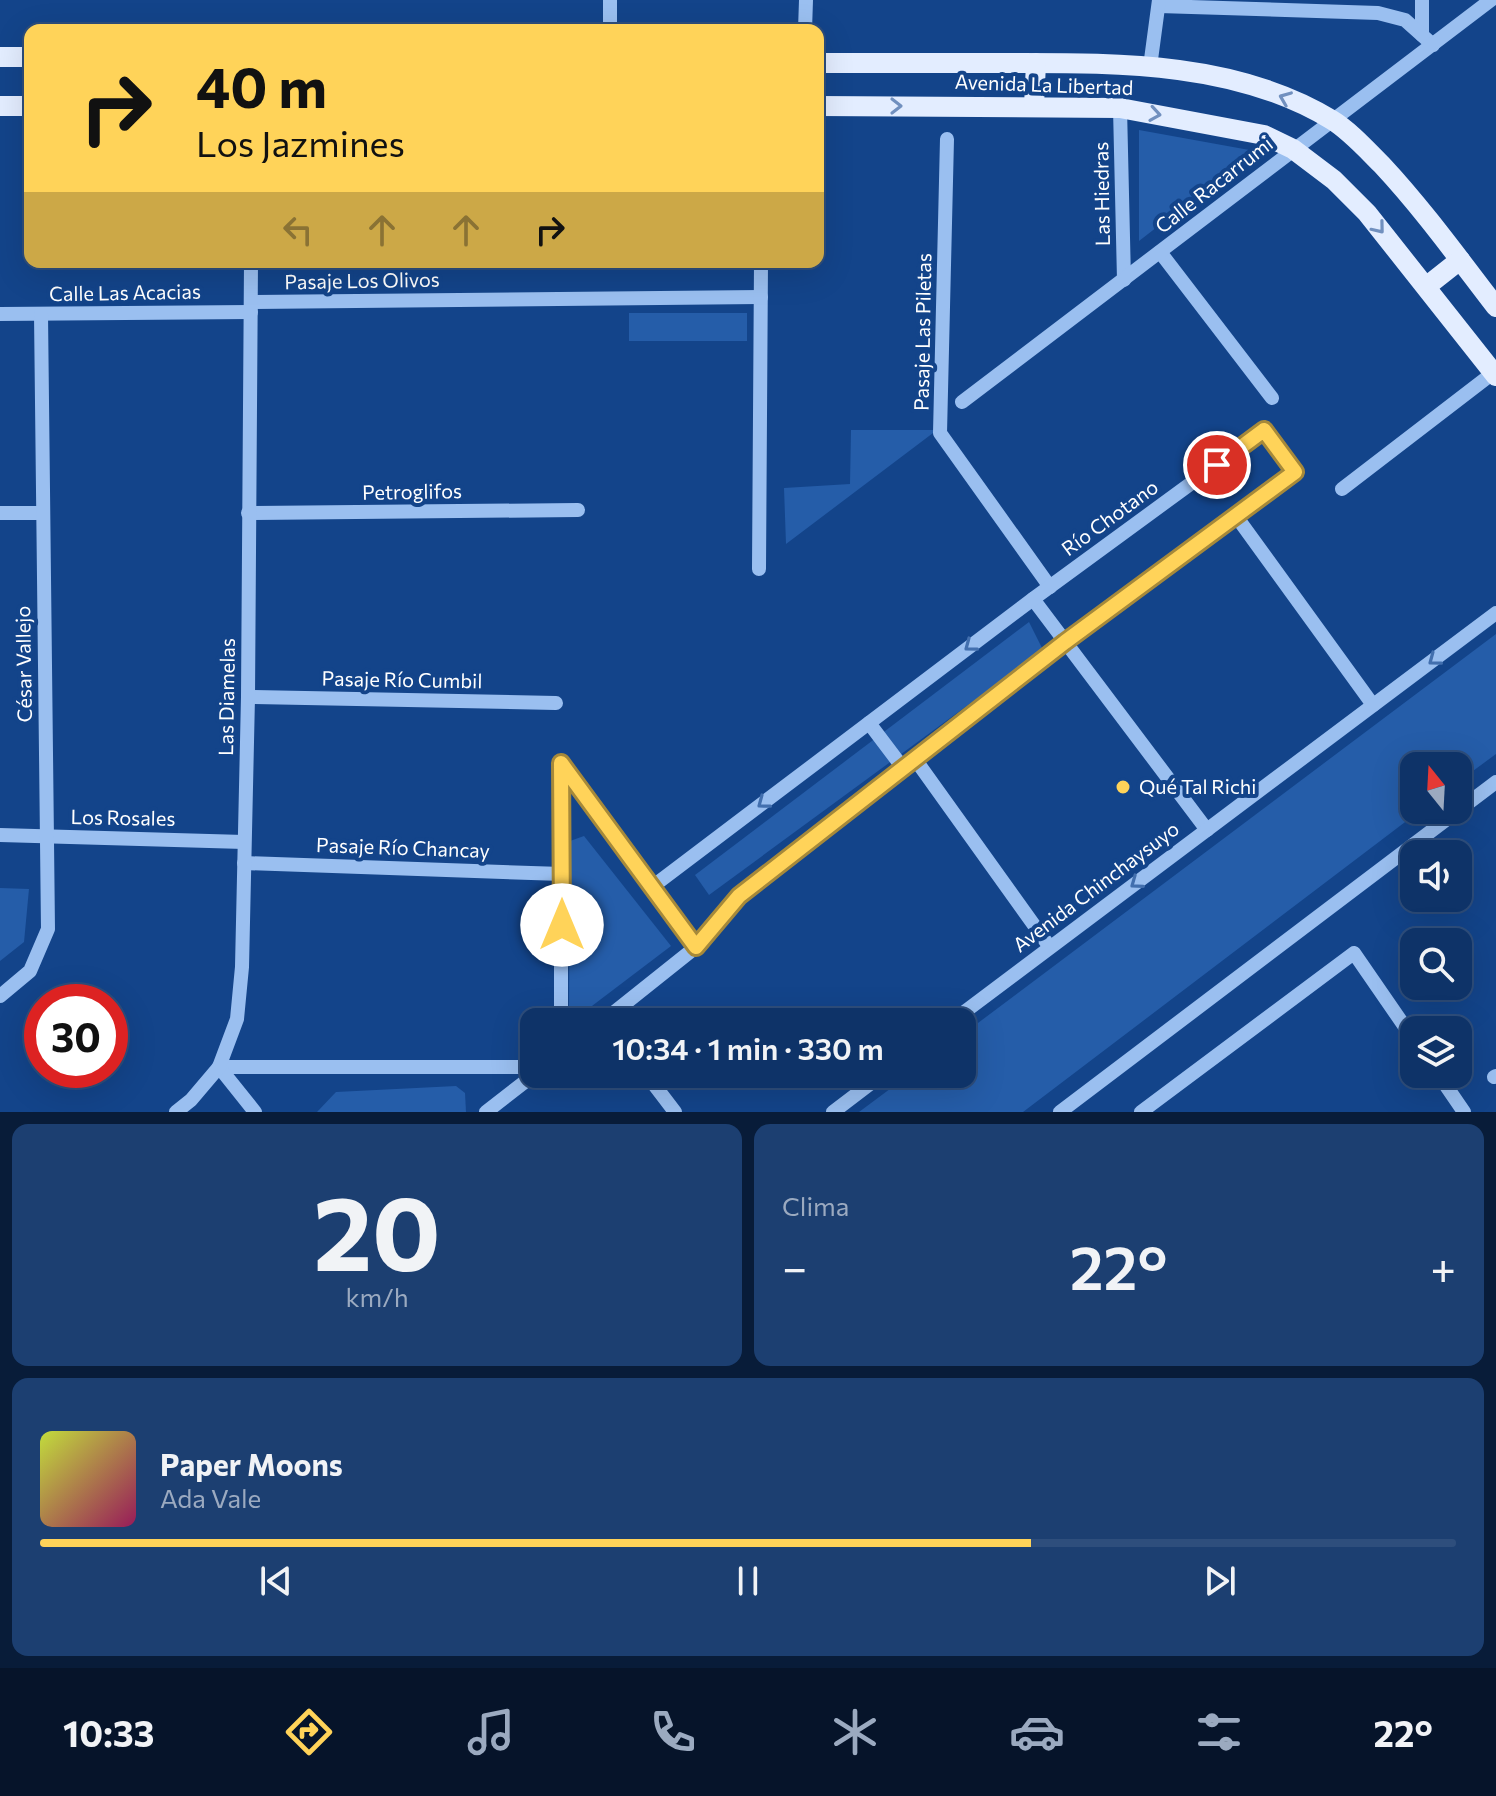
<!DOCTYPE html>
<html lang="es">
<meta charset="utf-8">
<style>
:root{--surface:#0e3368;--page:#1c3f71;--text:#f1f3f6;--muted:#9baac0;--line:#2e4e7c;--accent:#ffd359}
body{margin:0;font-family:Commissioner,sans-serif;background:var(--page);color:var(--text);height:100vh;display:flex;flex-direction:column;font-size:30px;white-space:nowrap}
*{box-sizing:border-box;margin:0}
p{font-size:26px;color:var(--muted)}
.icon{flex:none;width:44px;height:44px;fill:none;stroke:currentColor;stroke-width:2;stroke-linecap:round;stroke-linejoin:round}
.map{position:relative;height:1112px;overflow:hidden}
.drawer{display:flex;flex-direction:column;gap:12px;padding:12px;background:#081c39;flex:1}
.drawer>*{flex:none}
.banner{position:absolute;left:24px;top:24px;width:800px;height:244px;border-radius:16px;box-shadow:0 8px 32px #0002,0 0 0 2px var(--line);background:#ffd359;color:#111;overflow:hidden}
.needle{width:52px;rotate:342deg}
.fabs{position:absolute;left:1400px;top:752px;display:grid;gap:16px}
.fabs a{display:grid;place-items:center;width:72px;height:72px;border-radius:16px;background:var(--surface);box-shadow:0 8px 32px #0002,0 0 0 2px var(--line);font-size:40px}
.speed{position:absolute;left:24px;top:984px;display:flex;gap:16px;font-size:40px;font-weight:700;text-align:center}
.speed>*{display:grid;place-content:center;width:104px;height:104px;border-radius:50%;background:var(--surface);box-shadow:0 8px 32px #0002,0 0 0 2px var(--line);line-height:1}
.speed .limit{border:12px solid #d22;background:#fff;color:#111}
.pin{position:absolute;display:grid;place-items:center;width:68px;height:68px;color:#fff;margin:-34px;border:4px solid #fff;border-radius:50%;box-shadow:0 2px 8px #0007}
.me{position:absolute;width:88px;margin:-44px;rotate:0deg;stroke-linejoin:round;filter:drop-shadow(0 0 6px #0008)}
.turn{display:flex;align-items:center;gap:28px;height:168px;padding:0 40px;font-size:36px}
.turn .icon{width:104px;height:104px;stroke-width:2.5}
.turn b{display:block;font-size:56px;line-height:68px}
.lanes{display:flex;align-items:center;height:76px;padding:0 40px;background:#0003;justify-content:center;gap:40px;direction:ltr}
.lanes .off{opacity:.35}
.big{font-size:60px;font-weight:600;line-height:1.1}
.drawer .tile{flex:1;display:flex;flex-direction:column;justify-content:center;gap:12px;min-width:0;padding:0 28px;border-radius:16px;background:var(--page)}
.drawer .dial{align-items:center;gap:0}
.dial b{font-size:104px;line-height:1}
.song{display:flex;align-items:center;gap:24px}
.cover{width:96px;height:96px;border-radius:12px;background:linear-gradient(135deg,hsl(70 70% 55%),hsl(330 70% 35%))}
.played{height:8px;border-radius:4px;background:linear-gradient(90deg,var(--accent) 70%,var(--line) 70%)}
.keys{display:flex;justify-content:space-around;direction:ltr}
.heat{display:flex;justify-content:space-between;align-items:center;font-size:44px;direction:ltr}
.drawer .tiles{flex:1;display:grid;gap:12px;grid-template-columns:1fr 1fr}
.tile:last-child{grid-column:span 2}
.trip{position:absolute;left:520px;top:1008px;width:456px;height:80px;border-radius:16px;background:var(--surface);box-shadow:0 8px 32px #0002,0 0 0 2px var(--line);font-weight:600;line-height:80px;text-align:center}
.tabs{display:flex;height:128px;justify-content:space-around;align-items:center;background:#06142a;color:var(--muted)}
.tabs .icon{width:56px;height:56px}
.tabs .on{color:var(--accent)}
.tabs b{font-size:36px;color:var(--text)}
.map>svg:first-child{display:block}
.green{fill:#255da9}
.lines{fill:none;stroke-linecap:round;stroke-linejoin:round}
.minor{stroke:#9abff0;stroke-width:14}
.major{stroke:#e3edff;stroke-width:20}
.oneway{stroke:#7190bf}
.oneway2{stroke:#426fae}
.route-casing{stroke:#a6893a;stroke-width:20}
.route{stroke:#ffd359;stroke-width:14}
.poi-dot{fill:#ffd359;stroke:#13448a;stroke-width:3}
.labels{text-anchor:middle;stroke-width:8;stroke-linejoin:round;paint-order:stroke}
.street-label{font-size:20px;fill:#fff;stroke:#13448a}
.poi-label{font-size:20px;fill:#fff;stroke:#13448a;text-anchor:start}
</style>
<div class="map">
<svg width="1496" height="1112" viewBox="0 0 1496 1112">
<rect width="100%" height="100%" fill="#13448a"/>
<g class="green">
<path d="M 1139,130 L 1255,151 L 1139,241 Z"/>
<rect x="629" y="313" width="118" height="28"/>
<path d="M 851,430 L 937,430 L 786,544 L 784,488 L 850,484 Z"/>
<path d="M 1029,622 L 1043,650 L 709,895 L 695,875 Z"/>
<path d="M 1496,634 L 1496,754 L 1458,782 L 1458,766 L 1414,766 L 1414,810 L 1421,810 L 1023,1112 L 859,1112 L 910,1074 L 962,1074 L 962,1035 Z"/>
<path d="M 584,836 L 671,946 L 584,1012 L 569,1007 L 570,841 Z"/>
<path d="M 0,888 L 29,889 L 24,942 L 0,961 Z"/>
<path d="M 456,1086 L 465,1093 L 466,1112 L 317,1112 L 336,1092 Z"/>
</g>
<g class="lines">
<g class="minor">
<path d="M 610,0 L 610,30"/>
<path d="M 1422,0 L 1422,35"/>
<path d="M 1159,6 L 1378,13 L 1405,20 L 1433,45"/>
<path d="M 805,30 L 806,0"/>
<path d="M 1150,67 L 1159,0"/>
<path d="M 1120,108 L 1124,280"/>
<path d="M 947,139 L 940,433 L 1050,587"/>
<path d="M 1160,252 L 1272,398"/>
<path d="M 251,302 L 761,297"/>
<path d="M 0,314 L 251,312"/>
<path d="M 962,402 L 1491,0"/>
<path d="M 1342,489 L 1493,373"/>
<path d="M 0,513 L 43,513"/>
<path d="M 248,513 L 578,510"/>
<path d="M 1236,516 L 1373,705"/>
<path d="M 759,569 L 761,262"/>
<path d="M 1033,599 L 1207,830"/>
<path d="M 248,697 L 556,703"/>
<path d="M 869,723 L 903,768"/>
<path d="M 915,759 L 1049,946"/>
<path d="M 561,763 L 561,1022"/>
<path d="M 562,764 L 696,947"/>
<path d="M 0,835 L 244,842"/>
<path d="M 244,863 L 562,874"/>
<path d="M 0,996 L 30,971 L 48,929 L 41,314"/>
<path d="M 602,1022 L 696,947 L 739,896 L 1065,642 L 1295,472 L 1264,430 L 1033,599 L 652,887"/>
<path d="M 951,1022 L 1496,613"/>
<path d="M 219,1067 L 534,1067"/>
<path d="M 219,1067 L 255,1112"/>
<path d="M 646,1074 L 675,1112"/>
<path d="M 1438,1074 L 1464,1112"/>
<path d="M 1494,1077 L 1496,1076"/>
<path d="M 176,1112 L 191,1100 L 219,1067 L 237,1019 L 242,967 L 248,697 L 251,262"/>
<path d="M 486,1112 L 535,1074"/>
<path d="M 833,1112 L 883,1074"/>
<path d="M 1060,1112 L 1496,782"/>
<path d="M 1141,1112 L 1354,953 L 1414,1040"/>
</g>
<g class="major">
<path d="M 0,57 L 30,57"/>
<path d="M 818,63 C 879,63 940,63 1001,63 C 1111,63 1234,60 1332,120 C 1350,131 1367,150 1382,165 C 1423,209 1459,259 1496,307"/>
<path d="M 0,106 L 30,106"/>
<path d="M 818,106 L 1120,108 L 1264,135 L 1293,149 L 1334,180 L 1367,213 L 1496,376"/>
<path d="M 1034,106 L 1036,63"/>
<path d="M 1427,286 L 1460,260"/>
</g>
</g>
<defs><path id="oneway-chevron" d="M-2-3.5L2.5 0L-2 3.5" fill="none" stroke-width="1.6" stroke-linecap="round" stroke-linejoin="round" transform="scale(2)"/></defs>
<g class="oneway">
<use href="#oneway-chevron" transform="translate(1285 98) rotate(-158)"/>
<use href="#oneway-chevron" transform="translate(896 106)"/>
<use href="#oneway-chevron" transform="translate(1155 114) rotate(9)"/>
<use href="#oneway-chevron" transform="translate(1379 228) rotate(51)"/>
</g>
<g class="oneway2">
<use href="#oneway-chevron" transform="translate(970 646) rotate(143)"/>
<use href="#oneway-chevron" transform="translate(1434 660) rotate(143)"/>
<use href="#oneway-chevron" transform="translate(763 803) rotate(143)"/>
<use href="#oneway-chevron" transform="translate(1136 883) rotate(144)"/>
</g>
<g class="lines">
<defs>
<path id="route" d="M 562,925 L 561,763 L 696,947 L 739,896 L 1065,642 L 1295,472 L 1264,430 L 1217,465"/>
</defs>
<use href="#route" class="route-casing"/>
<use href="#route" class="route"/>
</g>
<circle class="poi-dot" cx="1123" cy="787" r="8"/>
<g class="labels">
<g class="street-label">
<text transform="translate(1044 85) rotate(2)" y="7">Avenida La Libertad</text>
<text transform="translate(1214 185) rotate(-38)" y="7">Calle Racarrumi</text>
<text transform="translate(1102 194) rotate(-91)" y="7">Las Hiedras</text>
<text transform="translate(362 281) rotate(-1)" y="7">Pasaje Los Olivos</text>
<text transform="translate(125 293) rotate(-1)" y="7">Calle Las Acacias</text>
<text transform="translate(923 332) rotate(-89)" y="7">Pasaje Las Piletas</text>
<text transform="translate(412 492) rotate(-1)" y="7">Petroglifos</text>
<text transform="translate(1110 518) rotate(-36)" y="7">Río Chotano</text>
<text transform="translate(24 664) rotate(-91)" y="7">César Vallejo</text>
<text transform="translate(402 680) rotate(1)" y="7">Pasaje Río Cumbil</text>
<text transform="translate(227 697) rotate(-89)" y="7">Las Diamelas</text>
<text transform="translate(123 818) rotate(1)" y="7">Los Rosales</text>
<text transform="translate(403 848) rotate(2)" y="7">Pasaje Río Chancay</text>
<text transform="translate(1096 887) rotate(-37)" y="7">Avenida Chinchaysuyo</text>
</g>
<g class="poi-label">
<text x="1139" y="794">Qué Tal Richi</text>
</g>
</g>
</svg>
<div class="fabs">
<a><svg class="needle" viewBox="-14 -14 28 28"><path d="M0-13l5 13h-10z" fill="#e53935"/><path d="M0 13l5-13h-10z" fill="#9baac0"/></svg></a>
<a><svg class="icon" aria-label="sound" viewBox="0 0 24 24"><path d="M4 9h4l5-4v14l-5-4H4zM17 9q2 3 0 6"/></svg></a>
<a><svg class="icon" aria-label="search" viewBox="0 0 24 24"><circle cx="10" cy="10" r="6"/><path d="M15 15l6 6"/></svg></a>
<a><svg class="icon" aria-label="layers" viewBox="0 0 24 24"><path d="M12 4l9 5-9 5-9-5zM3 14l9 5 9-5"/></svg></a>
</div>
<div class="speed"><div class="limit">30</div></div>
<div class="pin" style="left:1217px;top:465px;background:#d93025"><svg class="icon" aria-label="arrive" viewBox="0 0 24 24"><path d="M6 21V4h12l-3 4 3 4H6"/></svg></div>
<svg class="me" style="left:562px;top:925px" viewBox="-20 -20 40 40"><circle r="19" fill="#fff"/><path d="M0-13L10 11 0 6-10 11z" fill="#ffd359"/></svg>
<div class="trip">10:34 · 1 min · 330 m</div>
<div class="banner">
<div class="turn"><svg class="icon" aria-label="right" viewBox="0 0 24 24"><path d="M7 20v-9h11M14 6l5 5-5 5"/></svg><div><b>40 m</b>Los Jazmines</div></div>
<div class="lanes"><svg class="icon off" aria-label="left" viewBox="0 0 24 24"><path d="M17 20v-9H6M10 6l-5 5 5 5"/></svg><svg class="icon off" aria-label="ahead" viewBox="0 0 24 24"><path d="M12 20V5M6 11l6-6 6 6"/></svg><svg class="icon off" aria-label="ahead" viewBox="0 0 24 24"><path d="M12 20V5M6 11l6-6 6 6"/></svg><svg class="icon" aria-label="right" viewBox="0 0 24 24"><path d="M7 20v-9h11M14 6l5 5-5 5"/></svg></div>
</div>
</div>
<section class="drawer">
<div class="tiles">
<div class="tile dial"><b>20</b><p>km/h</p></div>
<div class="tile"><p>Clima</p>
<div class="heat"><a>−</a><b class="big">22°</b><a>+</a></div>
</div>
<div class="tile">
<div class="song"><i class="cover"></i><div><b>Paper Moons</b><p>Ada Vale</p></div></div>
<div class="played"></div>
<div class="keys"><svg class="icon" aria-label="previous" viewBox="0 0 24 24"><path d="M18 5L8 12l10 7zM5 5v14"/></svg><svg class="icon" aria-label="pause" viewBox="0 0 24 24"><path d="M8 5v14M16 5v14"/></svg><svg class="icon" aria-label="next" viewBox="0 0 24 24"><path d="M6 5l10 7-10 7zM19 5v14"/></svg></div>
</div>
</div>
</section>
<nav class="tabs">
<b>10:33</b>
<svg class="icon on" aria-label="directions" viewBox="0 0 24 24"><path d="M12 3l9 9-9 9-9-9zM9 14v-3h6M13 9l2 2-2 2"/></svg>
<svg class="icon" aria-label="music" viewBox="0 0 24 24"><path d="M9 18V5l10-2v13"/><circle cx="6" cy="18" r="3"/><circle cx="16" cy="16" r="3"/></svg>
<svg class="icon" aria-label="phone" viewBox="0 0 24 24"><path d="M5 4h4l2 5-3 2q2 4 5 5l2-3 5 2v4C11 20 4 13 5 4z"/></svg>
<svg class="icon" aria-label="climate" viewBox="0 0 24 24"><path d="M12 3v18M4 7l16 10M4 17L20 7"/></svg>
<svg class="icon" aria-label="car" viewBox="0 0 24 24"><path d="M5 17H2v-5l4-1 3-4h7l3 4 3 1v5h-3M9 17h6M6 11h13"/><circle cx="7" cy="17" r="2"/><circle cx="17" cy="17" r="2"/></svg>
<svg class="icon" aria-label="filters" viewBox="0 0 24 24"><path d="M4 7h16M4 17h16"/><circle cx="9" cy="7" r="2"/><circle cx="15" cy="17" r="2"/></svg>
<b>22°</b>
</nav>
